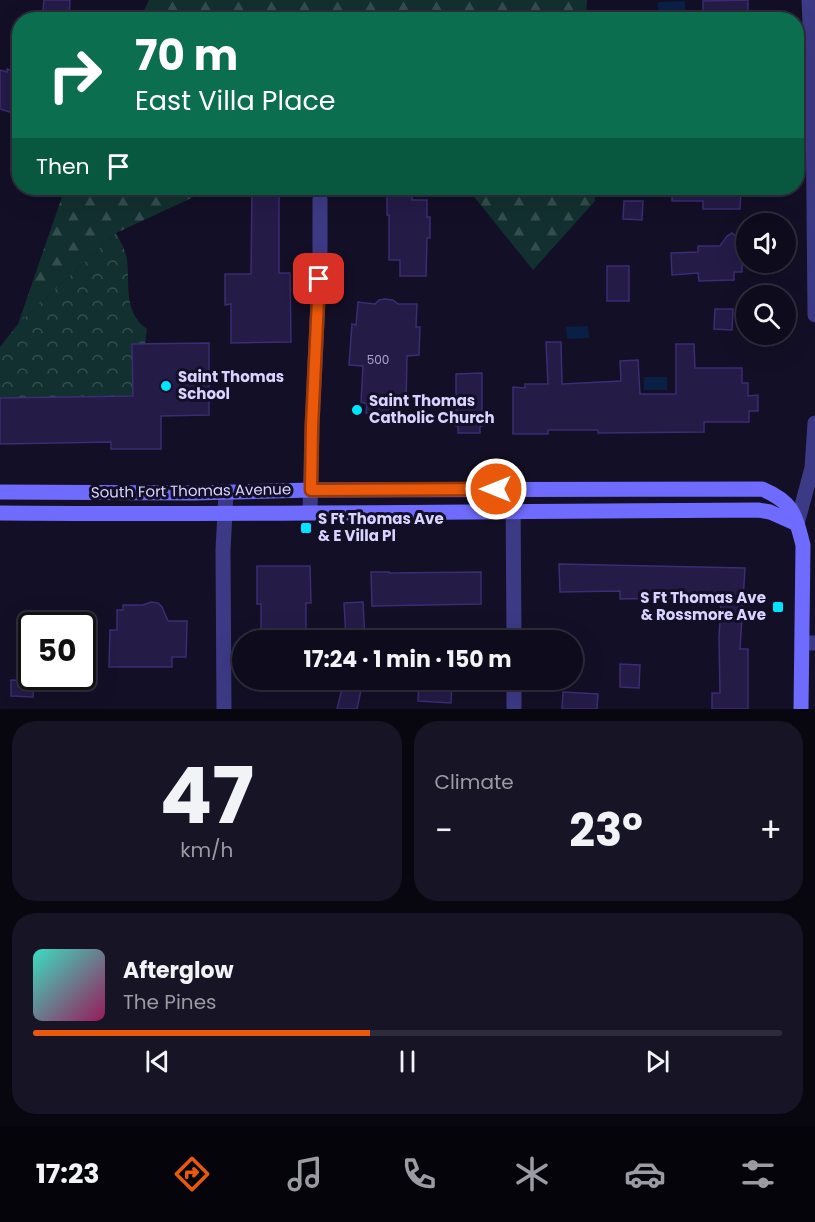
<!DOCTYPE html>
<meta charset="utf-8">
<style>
:root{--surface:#0e0b1c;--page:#171425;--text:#f1f3f6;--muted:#9b9ba3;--line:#2e2b3b;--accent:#ea580c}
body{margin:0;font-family:Poppins,sans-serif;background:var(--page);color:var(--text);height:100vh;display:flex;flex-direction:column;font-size:22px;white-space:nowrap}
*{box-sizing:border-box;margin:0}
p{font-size:20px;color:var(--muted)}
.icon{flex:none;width:33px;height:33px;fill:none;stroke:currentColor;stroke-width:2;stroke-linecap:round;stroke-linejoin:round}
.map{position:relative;height:709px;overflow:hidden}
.panel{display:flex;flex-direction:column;gap:12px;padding:12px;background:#08060f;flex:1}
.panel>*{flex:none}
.hud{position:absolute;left:12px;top:12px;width:792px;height:183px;border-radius:24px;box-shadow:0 6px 24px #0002,0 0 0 2px var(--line);background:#0b6e4f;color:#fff;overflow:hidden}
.controls{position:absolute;left:736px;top:213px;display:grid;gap:12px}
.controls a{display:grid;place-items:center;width:60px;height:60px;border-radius:50%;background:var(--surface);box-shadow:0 6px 24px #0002,0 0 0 2px var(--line);font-size:30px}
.speed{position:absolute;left:18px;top:612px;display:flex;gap:12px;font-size:30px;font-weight:700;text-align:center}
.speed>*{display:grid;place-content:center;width:78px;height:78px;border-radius:50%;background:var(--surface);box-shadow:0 6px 24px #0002,0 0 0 2px var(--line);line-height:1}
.speed .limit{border:3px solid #111;border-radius:9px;background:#fff;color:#111}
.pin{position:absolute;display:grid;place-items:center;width:51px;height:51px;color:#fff;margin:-26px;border-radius:12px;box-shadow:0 3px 9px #0006}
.me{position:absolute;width:66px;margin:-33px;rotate:270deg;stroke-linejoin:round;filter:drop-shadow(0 0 4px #0008)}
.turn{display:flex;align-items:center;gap:21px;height:126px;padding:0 24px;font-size:27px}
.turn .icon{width:78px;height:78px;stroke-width:2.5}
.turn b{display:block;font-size:42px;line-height:51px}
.then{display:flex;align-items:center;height:57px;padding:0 24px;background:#0003;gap:12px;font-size:22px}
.big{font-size:45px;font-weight:700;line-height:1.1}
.panel .widget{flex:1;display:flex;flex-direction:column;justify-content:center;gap:9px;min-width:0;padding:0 21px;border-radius:24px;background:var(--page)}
.panel .dial{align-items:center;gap:0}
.dial b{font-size:78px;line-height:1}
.song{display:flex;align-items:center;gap:18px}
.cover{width:72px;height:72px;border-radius:9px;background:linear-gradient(135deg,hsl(170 70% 55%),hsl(330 70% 35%))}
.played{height:6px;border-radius:3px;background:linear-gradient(90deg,var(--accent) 45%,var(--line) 45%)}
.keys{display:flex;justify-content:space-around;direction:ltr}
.heat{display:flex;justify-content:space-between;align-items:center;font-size:33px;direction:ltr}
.panel .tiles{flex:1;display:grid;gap:12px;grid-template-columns:1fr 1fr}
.widget:last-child{grid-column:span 2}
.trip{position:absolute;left:232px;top:630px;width:351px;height:60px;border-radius:30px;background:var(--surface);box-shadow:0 6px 24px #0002,0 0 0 2px var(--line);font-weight:700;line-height:60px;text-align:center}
.menu{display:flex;height:96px;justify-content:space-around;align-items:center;background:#06040b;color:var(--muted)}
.menu .icon{width:42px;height:42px}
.menu .on{color:var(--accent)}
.menu b{font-size:27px;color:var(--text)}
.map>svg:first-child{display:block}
.forest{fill:url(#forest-firs)}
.park{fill:url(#park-crowns)}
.water{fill:#0a1f44}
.building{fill:#241b47;stroke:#3b2d73;stroke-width:1.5}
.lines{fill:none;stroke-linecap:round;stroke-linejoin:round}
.street{stroke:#3d3a85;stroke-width:15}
.secondary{stroke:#6f6bff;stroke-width:15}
.route-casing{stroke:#983908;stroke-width:15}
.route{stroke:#ea580c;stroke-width:10}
.poi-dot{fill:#00e5ff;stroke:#130f26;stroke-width:2}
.labels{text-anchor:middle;stroke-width:6;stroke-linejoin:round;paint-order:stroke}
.number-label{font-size:12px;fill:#aca6d1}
.poi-label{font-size:15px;font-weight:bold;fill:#d9d4ff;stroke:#130f26;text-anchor:start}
.street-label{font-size:15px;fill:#d9d4ff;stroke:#130f26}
</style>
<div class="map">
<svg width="815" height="709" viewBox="0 0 815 709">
<defs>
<pattern id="forest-firs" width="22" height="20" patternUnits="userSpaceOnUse" patternTransform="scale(1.5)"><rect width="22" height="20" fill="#12302f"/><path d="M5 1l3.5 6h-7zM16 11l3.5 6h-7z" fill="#344d4e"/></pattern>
<pattern id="park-crowns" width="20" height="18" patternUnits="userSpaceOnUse" patternTransform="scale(1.5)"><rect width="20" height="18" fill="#12302f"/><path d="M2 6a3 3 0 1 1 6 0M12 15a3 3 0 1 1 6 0" fill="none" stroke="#344d4e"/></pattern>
</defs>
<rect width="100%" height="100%" fill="#130f26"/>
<g class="forest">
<path d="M 149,0 L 587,0 L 586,20 L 140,19 Z"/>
<path d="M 65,188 L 199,188 L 198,195 L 116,233 L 18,324 Z"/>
<path d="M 467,188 L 594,188 L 595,201 L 533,270 Z"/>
</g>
<path class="park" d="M 116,233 C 120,241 126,251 127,259 C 130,284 123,312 147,329 L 145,344 L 132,345 L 133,396 L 0,398 L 0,347 L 18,324 Z"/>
<g class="water">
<path d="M 685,1 L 686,15 L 658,16 L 658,2 Z"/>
<path d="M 588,326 L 589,338 L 567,339 L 566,327 Z"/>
<rect x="644" y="377" width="23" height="13"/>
</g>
<g class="building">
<path d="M 44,0 L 70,0 L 69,20 L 42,20 Z"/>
<path d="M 748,0 L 748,20 L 706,20 L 706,15 L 703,15 L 703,1 Z"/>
<path d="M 7,69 L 20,73 L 20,92 L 13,113 L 0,109 L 0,70 L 7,72 Z"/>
<path d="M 252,188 L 279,188 L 279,273 L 290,273 L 291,342 L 231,343 L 231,304 L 225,305 L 225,274 L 251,274 Z"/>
<path d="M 672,188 L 741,188 L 740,209 L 703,209 L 703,201 L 672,201 Z"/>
<path d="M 412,190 L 412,200 L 427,200 L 427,217 L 430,217 L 430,238 L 427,238 L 426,276 L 400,276 L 400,260 L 389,260 L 389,215 L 387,215 L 387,193 L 390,193 L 390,191 Z"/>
<path d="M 624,201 L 643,201 L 642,220 L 623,219 Z"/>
<path d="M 732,233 L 742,241 L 742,272 L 734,272 L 734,280 L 699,281 L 698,273 L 672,275 L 671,253 L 698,252 L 698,246 L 720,246 L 727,236 Z"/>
<rect x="607" y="266" width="22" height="35"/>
<path d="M 385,299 L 393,300 L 398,304 L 417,304 L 416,327 L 420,327 L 419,355 L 407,356 L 406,404 L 400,404 L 400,414 L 397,414 L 396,419 L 369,418 L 370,414 L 366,413 L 367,404 L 361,402 L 363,366 L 349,365 L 352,324 L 356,325 L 358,302 L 375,304 L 379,300 Z"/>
<path d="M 715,309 L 733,309 L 732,330 L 714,329 Z"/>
<path d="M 546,342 L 561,342 L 562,384 L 621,381 L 620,361 L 638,360 L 640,394 L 676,394 L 676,344 L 694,344 L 695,368 L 742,368 L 742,383 L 748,383 L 748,396 L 758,395 L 758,411 L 749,411 L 749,422 L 704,422 L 704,432 L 598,433 L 598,430 L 548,430 L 548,434 L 513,434 L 513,387 L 525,388 L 525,384 L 548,384 Z"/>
<path d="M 209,343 L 209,415 L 161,416 L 161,449 L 111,449 L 111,442 L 0,444 L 0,398 L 133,396 L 132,344 Z"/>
<path d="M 482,373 L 482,426 L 480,426 L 480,433 L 458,433 L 458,426 L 456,426 L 456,374 Z"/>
<path d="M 559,564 L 745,568 L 740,649 L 748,649 L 748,709 L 712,709 L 712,693 L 720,693 L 719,637 L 721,603 L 709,603 L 709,593 L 677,593 L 676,598 L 620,599 L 620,591 L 560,592 Z"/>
<path d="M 257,566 L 310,566 L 311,603 L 306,603 L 306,640 L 261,640 L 261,604 L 257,604 Z"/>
<path d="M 371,572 L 389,572 L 389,573 L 481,572 L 481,604 L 372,606 Z"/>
<path d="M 151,602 L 158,603 L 162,607 L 168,621 L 187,621 L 186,657 L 172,657 L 172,667 L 109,667 L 110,630 L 117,630 L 117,610 L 123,610 L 123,605 L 143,605 Z"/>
<path d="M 363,602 L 365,640 L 346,640 L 344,603 Z"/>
<path d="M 620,664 L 640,665 L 639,688 L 620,687 Z"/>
<path d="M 11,680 L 34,681 L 33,697 L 11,696 Z"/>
<path d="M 344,680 L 363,681 L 357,709 L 337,709 Z"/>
<path d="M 419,680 L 452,680 L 451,703 L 418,701 Z"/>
<path d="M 563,692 L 598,694 L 597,709 L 562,709 Z"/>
</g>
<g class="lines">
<g class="street">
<path d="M 809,0 L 813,94 L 815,315"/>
<path d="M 513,489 L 514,640"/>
<path d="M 310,512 L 312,426 L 320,259 L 320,199"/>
<path d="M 797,524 L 812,468 L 815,423"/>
<path d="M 802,643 L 815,643"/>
<path d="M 224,709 L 223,550 L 226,493"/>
<path d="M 514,709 L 514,680"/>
</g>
<g class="secondary">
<path d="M 0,492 L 193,493 L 311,490 L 762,489 C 793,502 795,514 803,545 L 801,709"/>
<path d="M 0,513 C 253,515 505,511 758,510 L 770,512 L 797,524"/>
</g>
</g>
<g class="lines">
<defs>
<path id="route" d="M 319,279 L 312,426 L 311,490 L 496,489"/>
</defs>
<use href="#route" class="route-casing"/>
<use href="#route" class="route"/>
</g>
<g class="poi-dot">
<circle cx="166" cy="386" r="6"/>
<circle cx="357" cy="410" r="6"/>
<rect x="300" y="522" width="12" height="12" rx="3"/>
<rect x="772" y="601" width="12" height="12" rx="3"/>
</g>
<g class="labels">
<g class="number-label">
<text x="378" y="364">500</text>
</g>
<g class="poi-label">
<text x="178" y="382">Saint Thomas<tspan x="178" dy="17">School</tspan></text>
<text x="369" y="406">Saint Thomas<tspan x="369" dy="17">Catholic Church</tspan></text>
<text x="318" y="524">S Ft Thomas Ave<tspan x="318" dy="17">&amp; E Villa Pl</tspan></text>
<text x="766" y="603" text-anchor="end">S Ft Thomas Ave<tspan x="766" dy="17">&amp; Rossmore Ave</tspan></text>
</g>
<g class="street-label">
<text transform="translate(191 491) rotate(-1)" y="5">South Fort Thomas Avenue</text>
</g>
</g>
</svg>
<div class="controls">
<a><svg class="icon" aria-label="sound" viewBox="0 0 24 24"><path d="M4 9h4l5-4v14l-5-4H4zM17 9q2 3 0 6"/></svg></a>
<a><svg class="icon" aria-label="search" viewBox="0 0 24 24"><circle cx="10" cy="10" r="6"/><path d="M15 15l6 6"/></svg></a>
</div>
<div class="speed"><div class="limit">50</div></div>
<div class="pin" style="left:319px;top:279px;background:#d93025"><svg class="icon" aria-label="arrive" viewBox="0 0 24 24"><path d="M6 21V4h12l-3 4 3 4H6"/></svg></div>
<svg class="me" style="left:496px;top:489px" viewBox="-20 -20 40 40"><circle r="17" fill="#ea580c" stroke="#fff" stroke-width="3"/><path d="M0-11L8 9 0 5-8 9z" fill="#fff"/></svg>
<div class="trip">17:24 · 1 min · 150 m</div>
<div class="hud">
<div class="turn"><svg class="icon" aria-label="right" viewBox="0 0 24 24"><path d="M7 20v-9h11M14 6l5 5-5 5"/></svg><div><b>70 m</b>East Villa Place</div></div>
<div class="then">Then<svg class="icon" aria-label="arrive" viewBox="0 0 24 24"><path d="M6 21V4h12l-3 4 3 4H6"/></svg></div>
</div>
</div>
<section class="panel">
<div class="tiles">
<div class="widget dial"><b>47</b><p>km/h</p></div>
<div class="widget"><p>Climate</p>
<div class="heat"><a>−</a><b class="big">23°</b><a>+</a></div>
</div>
<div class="widget">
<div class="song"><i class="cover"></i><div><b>Afterglow</b><p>The Pines</p></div></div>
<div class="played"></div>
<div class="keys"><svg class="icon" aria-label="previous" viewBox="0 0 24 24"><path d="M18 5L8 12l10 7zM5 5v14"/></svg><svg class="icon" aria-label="pause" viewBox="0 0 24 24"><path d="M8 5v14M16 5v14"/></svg><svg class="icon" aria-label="next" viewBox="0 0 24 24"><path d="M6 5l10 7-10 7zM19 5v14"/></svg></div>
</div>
</div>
</section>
<nav class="menu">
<b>17:23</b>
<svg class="icon on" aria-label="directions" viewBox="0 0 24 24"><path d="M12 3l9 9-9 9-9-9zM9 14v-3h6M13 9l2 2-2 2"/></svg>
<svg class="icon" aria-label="music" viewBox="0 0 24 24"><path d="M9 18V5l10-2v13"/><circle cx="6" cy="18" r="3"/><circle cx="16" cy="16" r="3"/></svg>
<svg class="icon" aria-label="phone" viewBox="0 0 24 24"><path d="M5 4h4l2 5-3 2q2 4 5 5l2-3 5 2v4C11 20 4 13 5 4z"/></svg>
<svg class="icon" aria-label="climate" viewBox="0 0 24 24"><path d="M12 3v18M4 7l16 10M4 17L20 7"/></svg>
<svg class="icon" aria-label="car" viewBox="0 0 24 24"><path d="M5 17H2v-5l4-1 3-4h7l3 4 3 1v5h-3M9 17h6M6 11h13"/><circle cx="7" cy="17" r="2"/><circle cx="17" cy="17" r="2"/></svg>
<svg class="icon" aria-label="filters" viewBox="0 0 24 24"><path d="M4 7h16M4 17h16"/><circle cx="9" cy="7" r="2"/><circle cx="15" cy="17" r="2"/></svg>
</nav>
